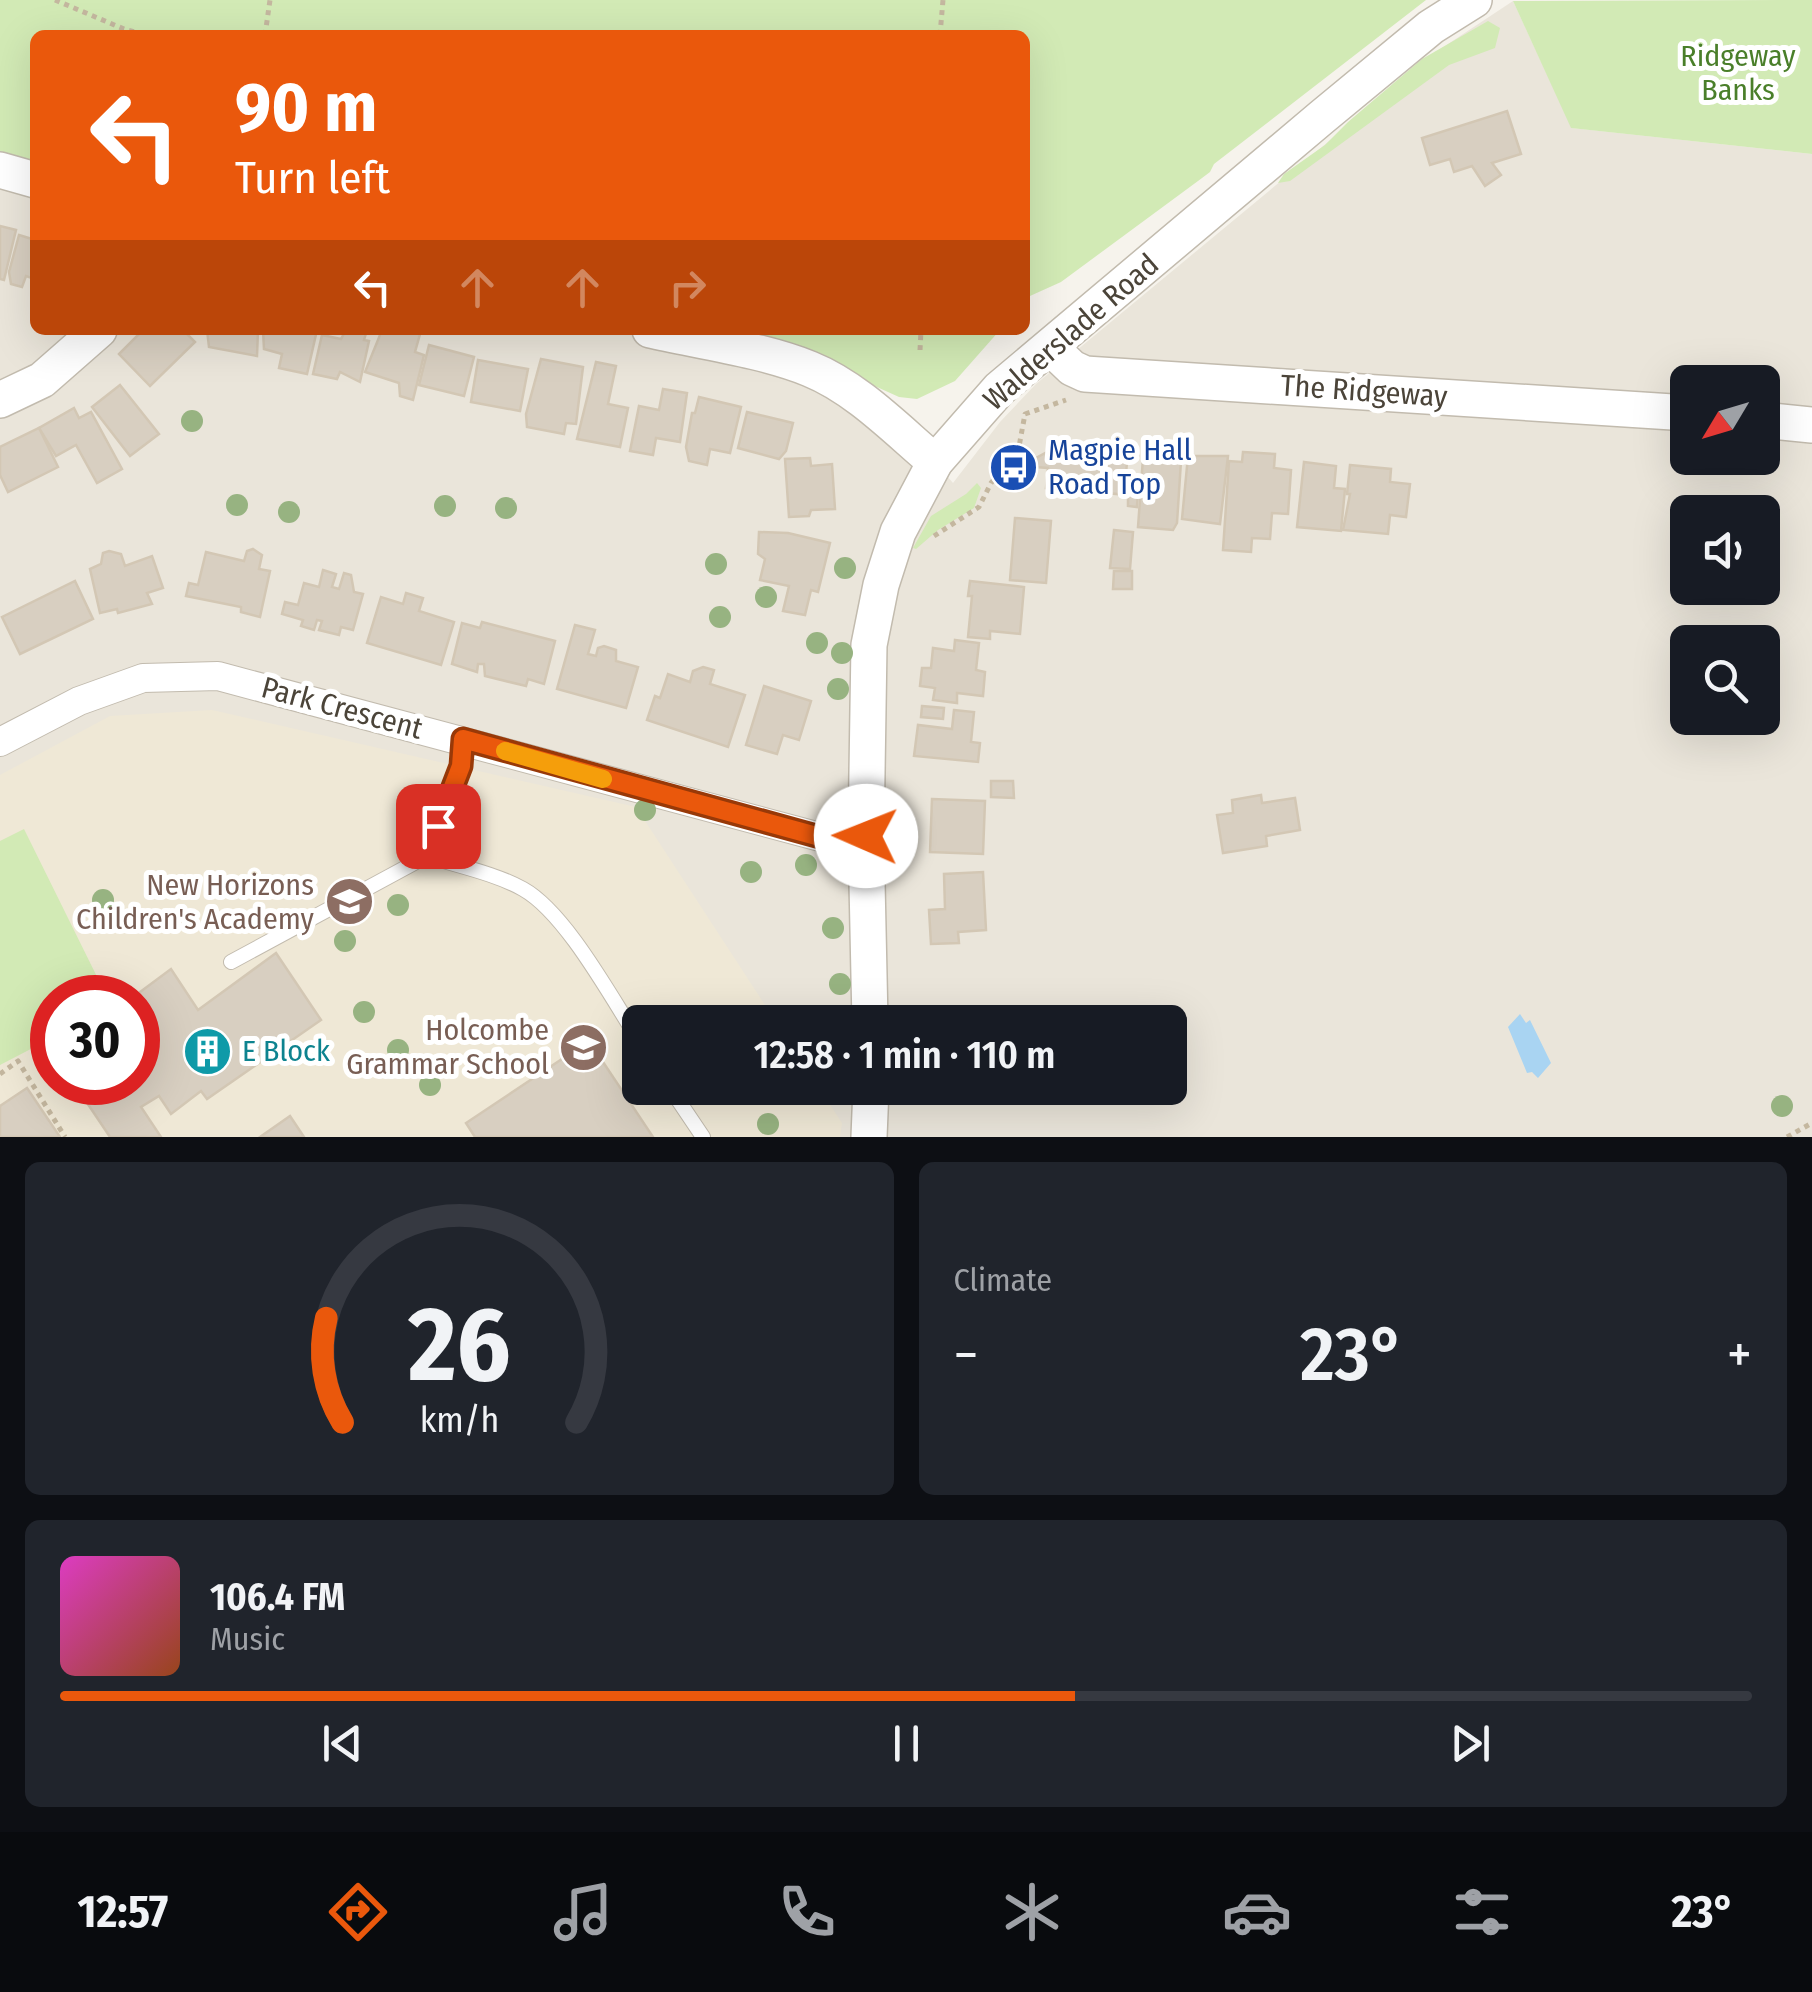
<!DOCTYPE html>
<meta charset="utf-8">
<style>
:root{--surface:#171b24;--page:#20242c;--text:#f1f3f6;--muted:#9ea1a6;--line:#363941;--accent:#ea580c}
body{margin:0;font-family:"Fira Sans Condensed",sans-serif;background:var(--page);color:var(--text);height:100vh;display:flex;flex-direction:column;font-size:38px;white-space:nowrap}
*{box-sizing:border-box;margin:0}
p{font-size:32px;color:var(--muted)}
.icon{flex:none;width:55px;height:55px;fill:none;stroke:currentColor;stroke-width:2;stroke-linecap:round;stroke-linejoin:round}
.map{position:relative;height:1137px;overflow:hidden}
.sheet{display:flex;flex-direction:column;gap:25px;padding:25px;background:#0d0f14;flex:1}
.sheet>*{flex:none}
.guide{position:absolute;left:30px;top:30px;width:1000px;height:305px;border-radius:15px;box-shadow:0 10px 40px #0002;background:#ea580c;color:#fff;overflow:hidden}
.needle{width:65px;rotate:232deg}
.controls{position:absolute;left:1670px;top:365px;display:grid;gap:20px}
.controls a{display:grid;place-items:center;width:110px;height:110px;border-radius:15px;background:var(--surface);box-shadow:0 10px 40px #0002;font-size:50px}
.speed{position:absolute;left:30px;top:975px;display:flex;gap:20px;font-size:50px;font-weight:700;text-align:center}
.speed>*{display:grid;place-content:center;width:130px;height:130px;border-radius:50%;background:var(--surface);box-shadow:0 10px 40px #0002;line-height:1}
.speed .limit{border:15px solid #d22;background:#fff;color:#111}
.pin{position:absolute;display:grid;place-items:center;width:85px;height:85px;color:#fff;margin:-42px;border-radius:20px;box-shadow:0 5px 15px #0006}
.me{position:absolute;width:110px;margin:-55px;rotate:271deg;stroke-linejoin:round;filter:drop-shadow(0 0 8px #0008)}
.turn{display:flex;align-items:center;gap:35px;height:210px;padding:0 40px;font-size:45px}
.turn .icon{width:130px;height:130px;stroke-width:2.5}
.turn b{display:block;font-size:70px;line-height:85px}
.lanes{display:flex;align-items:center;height:95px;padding:0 40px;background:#0003;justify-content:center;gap:50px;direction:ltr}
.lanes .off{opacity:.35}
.big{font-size:75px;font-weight:600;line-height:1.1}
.sheet .tile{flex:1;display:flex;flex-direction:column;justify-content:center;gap:15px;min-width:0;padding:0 35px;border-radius:15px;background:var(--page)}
.sheet .dial{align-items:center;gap:0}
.dial svg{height:260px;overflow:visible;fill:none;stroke:var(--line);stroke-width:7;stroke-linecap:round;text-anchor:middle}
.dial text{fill:var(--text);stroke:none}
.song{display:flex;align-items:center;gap:30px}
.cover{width:120px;height:120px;border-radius:15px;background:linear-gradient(135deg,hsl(310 70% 55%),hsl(20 70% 35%))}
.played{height:10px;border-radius:5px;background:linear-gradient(90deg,var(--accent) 60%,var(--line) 60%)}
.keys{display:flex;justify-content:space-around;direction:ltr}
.heat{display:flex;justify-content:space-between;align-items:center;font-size:55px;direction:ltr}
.sheet .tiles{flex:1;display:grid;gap:25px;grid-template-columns:1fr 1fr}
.tile:last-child{grid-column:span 2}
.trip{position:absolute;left:622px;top:1005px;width:565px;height:100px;border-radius:15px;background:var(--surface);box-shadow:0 10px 40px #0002;font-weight:600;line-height:100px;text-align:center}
.dock{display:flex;height:160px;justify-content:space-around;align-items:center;background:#090b0e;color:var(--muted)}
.dock .icon{width:70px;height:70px}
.dock .selected{color:var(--accent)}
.dock b{font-size:45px;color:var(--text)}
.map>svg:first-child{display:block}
.residential{fill:#eae5da;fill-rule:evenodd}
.education{fill:#efe8d6;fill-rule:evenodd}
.green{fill:#d2eab5}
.water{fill:#a9d4f2}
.building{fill:#d8cfc1;stroke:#d3c7b4;stroke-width:2.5}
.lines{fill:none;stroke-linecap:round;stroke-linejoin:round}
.service-casing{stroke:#c2bbae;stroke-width:16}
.minor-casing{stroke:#c2bbae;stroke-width:30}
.tertiary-casing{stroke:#c2bbae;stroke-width:38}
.path{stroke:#c4b79f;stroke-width:5;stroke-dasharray:5 5;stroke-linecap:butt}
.service{stroke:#fff;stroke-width:14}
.minor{stroke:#fff;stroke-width:28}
.tertiary{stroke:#fff;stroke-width:35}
.tree{fill:#97b381}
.route-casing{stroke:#983908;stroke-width:25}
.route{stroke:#ea580c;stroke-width:18}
.slow{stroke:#f59e0b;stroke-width:18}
.labels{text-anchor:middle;stroke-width:10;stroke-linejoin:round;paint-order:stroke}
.park-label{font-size:30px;fill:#4a7f2a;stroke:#fff}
.street-label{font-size:30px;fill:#4b4439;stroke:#fff}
.transit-label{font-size:30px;fill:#164399;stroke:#fff;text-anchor:start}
.education-label{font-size:30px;fill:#785e54;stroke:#fff;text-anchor:end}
.culture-label{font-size:30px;fill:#0d838f;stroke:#fff;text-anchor:start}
</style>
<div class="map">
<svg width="1812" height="1137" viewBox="0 0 1812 1137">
<rect width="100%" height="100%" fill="#f6f3ec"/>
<path class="residential" d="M 1513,1 L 1572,128 L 1812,154 L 1812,1137 L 0,1137 L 0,170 L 35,180 L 35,330 L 650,330 L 783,361 L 935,462 L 953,483 L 1000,422 L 1036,384 L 1439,50 ZM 1688,382 L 1762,382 L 1762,458 L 1688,458 ZM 1688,512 L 1762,512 L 1762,588 L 1688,588 ZM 1688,642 L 1762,642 L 1762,718 L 1688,718 ZM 52,998 L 138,998 L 138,1082 L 52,1082 ZM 640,1022 L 1170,1022 L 1170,1088 L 640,1088 Z"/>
<path class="education" d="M 212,710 L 636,807 L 776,1022 L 640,1022 L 640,1088 L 819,1088 L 842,1123 L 840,1137 L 0,1137 L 0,775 L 110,716 ZM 52,998 L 138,998 L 138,1082 L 52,1082 Z"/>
<g class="green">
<path d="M 0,0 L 1426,0 L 1214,164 L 1210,172 L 1198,181 L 1061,282 L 1030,296 L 1025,294 L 1025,35 L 35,35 L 35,167 L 0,158 Z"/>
<path d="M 1812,0 L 1812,154 L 1571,128 L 1513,1 Z"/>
<path d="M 1488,21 L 1500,28 L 1495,48 L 1449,65 L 1290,181 L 1278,183 L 1284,174 L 1325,145 L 1348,122 L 1422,59 Z"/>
<path d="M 729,330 L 1000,330 L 955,381 L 917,399 L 899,397 L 857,378 Z"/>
<path d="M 977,483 L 981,488 L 974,508 L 938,530 L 916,549 L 913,548 L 931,516 L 966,494 Z"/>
<path d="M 24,829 L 107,997 L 52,998 L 52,1038 L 0,1065 L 0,841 Z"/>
</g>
<path class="water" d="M 1520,1014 L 1526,1023 L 1530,1020 L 1551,1063 L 1538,1078 L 1532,1072 L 1527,1073 L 1508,1027 Z"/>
<g class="building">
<path d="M 1507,111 L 1521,154 L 1492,163 L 1501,175 L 1485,186 L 1472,166 L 1454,172 L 1450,159 L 1430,165 L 1422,138 Z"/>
<path d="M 0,226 L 16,230 L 4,280 L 0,279 Z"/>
<path d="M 19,235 L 32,239 L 35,236 L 35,279 L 26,276 L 22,287 L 11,284 L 9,272 Z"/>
<path d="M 143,330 L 183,330 L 195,342 L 150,386 L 119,354 Z"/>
<path d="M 207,330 L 258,330 L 257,356 L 209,347 Z"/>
<path d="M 263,330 L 317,330 L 307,374 L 279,368 L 282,354 L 264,349 Z"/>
<path d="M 346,330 L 367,330 L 364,340 L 369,341 L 360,382 L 340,372 L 337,379 L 313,374 L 322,335 L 341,339 Z"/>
<path d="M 382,330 L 420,334 L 415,352 L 424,355 L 413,400 L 400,396 L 399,383 L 365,372 Z"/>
<path d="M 429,345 L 474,357 L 464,396 L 419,385 Z"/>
<path d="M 541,359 L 583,367 L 576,424 L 566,423 L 564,434 L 527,427 L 526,414 Z"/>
<path d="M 478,360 L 528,369 L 520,411 L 471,402 Z"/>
<path d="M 596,362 L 616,366 L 608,404 L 628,408 L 620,447 L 577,439 Z"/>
<path d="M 120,385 L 159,434 L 130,456 L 92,407 Z"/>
<path d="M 663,389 L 687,393 L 680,442 L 656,438 L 653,455 L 630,451 L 639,406 L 659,410 Z"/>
<path d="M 699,397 L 741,407 L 730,453 L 710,449 L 707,465 L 689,461 L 686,447 L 692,413 L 695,413 Z"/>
<path d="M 74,408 L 79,418 L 91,412 L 122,469 L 97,483 L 76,445 L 56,456 L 39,428 Z"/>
<path d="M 747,412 L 793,423 L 786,451 L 779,459 L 738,448 Z"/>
<path d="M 39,428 L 58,467 L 8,492 L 0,475 L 0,447 Z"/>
<path d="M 1060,445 L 1128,450 L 1126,474 L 1139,475 L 1137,507 L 1128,506 L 1128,495 L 1046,488 L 1048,468 L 1036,467 L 1036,458 Z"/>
<path d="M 1243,452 L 1275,454 L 1274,468 L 1291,470 L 1288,514 L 1272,513 L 1270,539 L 1252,538 L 1251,552 L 1223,550 L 1229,461 L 1242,462 Z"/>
<path d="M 1188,456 L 1228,456 L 1220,524 L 1182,519 Z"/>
<path d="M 810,458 L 811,466 L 832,464 L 835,509 L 811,510 L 809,516 L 789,517 L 785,459 Z"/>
<path d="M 1143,458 L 1181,461 L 1177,523 L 1173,530 L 1138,527 Z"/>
<path d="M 1304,462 L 1336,466 L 1334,488 L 1345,489 L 1341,531 L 1297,527 Z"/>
<path d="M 1350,465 L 1391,469 L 1390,482 L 1410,484 L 1406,517 L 1390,515 L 1388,534 L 1343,530 L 1350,494 L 1347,494 Z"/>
<path d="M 1015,518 L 1051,521 L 1046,583 L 1010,580 Z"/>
<path d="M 1114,530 L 1133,532 L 1130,569 L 1110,568 Z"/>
<path d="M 759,532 L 788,533 L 830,543 L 818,592 L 811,590 L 805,615 L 783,611 L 789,586 L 760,580 L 765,559 L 758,554 Z"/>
<path d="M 253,549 L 262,555 L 259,569 L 270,571 L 260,617 L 241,612 L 241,607 L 186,596 L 189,583 L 198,585 L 206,552 L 244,561 L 247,551 Z"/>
<path d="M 109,551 L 121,554 L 125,566 L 152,556 L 163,588 L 147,593 L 152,604 L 118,613 L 117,609 L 100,613 L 90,569 L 101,564 L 103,553 Z"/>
<path d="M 323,570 L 336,574 L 332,587 L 339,589 L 344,573 L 351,575 L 354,592 L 363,594 L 353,630 L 341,627 L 339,635 L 319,630 L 322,621 L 317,620 L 314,630 L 301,626 L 303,620 L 282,614 L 285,602 L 298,605 L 304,583 L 319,587 Z"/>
<path d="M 1114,571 L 1132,571 L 1132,589 L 1113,589 Z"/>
<path d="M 75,581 L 93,619 L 20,654 L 2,617 Z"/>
<path d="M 970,581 L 1024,587 L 1020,634 L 990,631 L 990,639 L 968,637 L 972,596 L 968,596 Z"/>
<path d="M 406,593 L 423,598 L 419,611 L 454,622 L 441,665 L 367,643 L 381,597 L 403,604 Z"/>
<path d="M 482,622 L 555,641 L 544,684 L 528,679 L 526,686 L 485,676 L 484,664 L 478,664 L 477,672 L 452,664 L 462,623 L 480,628 Z"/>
<path d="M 575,625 L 595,630 L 588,654 L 596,656 L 598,648 L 604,646 L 616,650 L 616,661 L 638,667 L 626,708 L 557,689 Z"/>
<path d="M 955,640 L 979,643 L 976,670 L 985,672 L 983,696 L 957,693 L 957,703 L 933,700 L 935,688 L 920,686 L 922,668 L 931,668 L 933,648 L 954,651 Z"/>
<path d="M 703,667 L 714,670 L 710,684 L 745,695 L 728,747 L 647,720 L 655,696 L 660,698 L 668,674 L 690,682 L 693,671 Z"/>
<path d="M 764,686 L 811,701 L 799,740 L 783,735 L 777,754 L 746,745 Z"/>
<path d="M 922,706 L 944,708 L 943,719 L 921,717 Z"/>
<path d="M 954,710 L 974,712 L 971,742 L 980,743 L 978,762 L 914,756 L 918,725 L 952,729 Z"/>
<path d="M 991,781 L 1013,781 L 1014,798 L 991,797 Z"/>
<path d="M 1261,795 L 1262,803 L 1295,798 L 1300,830 L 1266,836 L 1267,846 L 1223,853 L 1217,815 L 1233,813 L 1232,800 Z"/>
<path d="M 932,799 L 985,801 L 983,854 L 930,852 Z"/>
<path d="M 983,872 L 986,930 L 958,932 L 959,943 L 931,944 L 929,910 L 945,909 L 944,874 Z"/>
<path d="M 276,953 L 321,1020 L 207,1099 L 201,1091 L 171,1114 L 159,1096 L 141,1107 L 161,1137 L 110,1137 L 73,1082 L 138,1082 L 138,998 L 132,998 L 171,969 L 198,1010 Z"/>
<path d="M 589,1041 L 653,1137 L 475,1137 L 466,1123 Z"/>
<path d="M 27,1088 L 60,1137 L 0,1137 L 0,1106 Z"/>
<path d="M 290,1116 L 304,1137 L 260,1137 Z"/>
</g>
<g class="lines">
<defs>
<g id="service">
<path d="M 427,856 C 458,866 494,873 523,889 C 566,913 612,999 640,1042"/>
<path d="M 231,962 L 427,856 L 461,766 L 463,741"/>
<path d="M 670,1088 L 703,1137"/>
</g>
<path id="minor" d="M 0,742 L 79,701 L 143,678 L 218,676 L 820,837 L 866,836"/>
<g id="tertiary">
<path d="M 0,170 L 35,180"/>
<path d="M 650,330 C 699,341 764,350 810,369 C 857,388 897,430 935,462"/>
<path d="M 1050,347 L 1072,368 L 1085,374 L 1688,413"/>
<path d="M 0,400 L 42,380 L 99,330"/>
<path d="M 1762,420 L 1812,425"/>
<path d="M 870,1022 L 866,836 L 869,645 L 881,585 L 898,532 L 935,462 L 999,389 L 1322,117 L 1431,27 L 1474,0"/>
<path d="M 869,1137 L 871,1088"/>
</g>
</defs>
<use href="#service" class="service-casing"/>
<use href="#minor" class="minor-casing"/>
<use href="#tertiary" class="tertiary-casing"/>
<g class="path">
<path d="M 55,0 L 124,29 L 147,35"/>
<path d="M 265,35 L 270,0"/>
<path d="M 940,35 L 943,0"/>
<path d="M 920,350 L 921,330"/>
<path d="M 934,536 L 979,507 L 991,483 L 1018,452 L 1025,414 L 1066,400"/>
<path d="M 0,1074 L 18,1061 L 65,1137"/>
<path d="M 1787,1137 L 1812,1123"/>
</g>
<use href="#service" class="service"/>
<use href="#minor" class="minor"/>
<use href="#tertiary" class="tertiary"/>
</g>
<g class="tree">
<circle cx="192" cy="421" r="11"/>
<circle cx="237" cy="505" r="11"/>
<circle cx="445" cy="506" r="11"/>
<circle cx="506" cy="508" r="11"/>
<circle cx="289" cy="512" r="11"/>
<circle cx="716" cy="564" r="11"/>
<circle cx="845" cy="568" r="11"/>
<circle cx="766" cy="597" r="11"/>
<circle cx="720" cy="617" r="11"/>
<circle cx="817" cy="643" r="11"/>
<circle cx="842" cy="653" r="11"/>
<circle cx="838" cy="689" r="11"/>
<circle cx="645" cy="810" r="11"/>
<circle cx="806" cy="865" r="11"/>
<circle cx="751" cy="872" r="11"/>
<circle cx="103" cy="900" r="11"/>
<circle cx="398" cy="905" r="11"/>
<circle cx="833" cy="928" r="11"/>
<circle cx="345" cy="941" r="11"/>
<circle cx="840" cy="984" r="11"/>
<circle cx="364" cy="1012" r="11"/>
<circle cx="398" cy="1050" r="11"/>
<circle cx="430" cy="1085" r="11"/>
<circle cx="1782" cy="1106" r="11"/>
<circle cx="768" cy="1124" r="11"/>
</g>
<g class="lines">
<defs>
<path id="route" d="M 438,826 L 461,766 L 463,739 L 820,837 L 866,836"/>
</defs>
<use href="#route" class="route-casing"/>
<use href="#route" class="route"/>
<path class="slow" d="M 505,751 L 603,779"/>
</g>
<defs>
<symbol id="bus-disc" viewBox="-11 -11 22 22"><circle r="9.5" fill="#1a4fb4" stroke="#fff"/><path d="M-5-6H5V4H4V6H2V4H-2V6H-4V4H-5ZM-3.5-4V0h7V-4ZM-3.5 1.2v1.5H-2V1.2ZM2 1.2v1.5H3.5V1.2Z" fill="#fff"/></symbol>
<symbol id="school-disc" viewBox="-11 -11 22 22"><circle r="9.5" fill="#8d6e63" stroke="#fff"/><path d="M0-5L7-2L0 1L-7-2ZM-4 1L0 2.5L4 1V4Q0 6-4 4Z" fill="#fff"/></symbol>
<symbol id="building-disc" viewBox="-11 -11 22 22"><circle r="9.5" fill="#0f9aa8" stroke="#fff"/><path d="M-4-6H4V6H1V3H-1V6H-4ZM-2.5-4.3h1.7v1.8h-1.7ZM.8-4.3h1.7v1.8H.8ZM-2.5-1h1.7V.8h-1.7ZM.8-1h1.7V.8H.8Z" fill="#fff"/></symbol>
</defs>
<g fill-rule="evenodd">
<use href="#bus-disc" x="986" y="440" width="55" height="55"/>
<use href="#school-disc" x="322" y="874" width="55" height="55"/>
<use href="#school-disc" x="556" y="1020" width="55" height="55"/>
<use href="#building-disc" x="180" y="1024" width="55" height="55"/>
</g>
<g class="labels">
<g class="park-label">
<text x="1738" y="66">Ridgeway<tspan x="1738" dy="34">Banks</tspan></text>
</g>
<g class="street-label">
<text transform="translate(1071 332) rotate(-41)" y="10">Walderslade Road</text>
<text transform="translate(1364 391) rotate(4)" y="10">The Ridgeway</text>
<text transform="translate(342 708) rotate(15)" y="10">Park Crescent</text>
</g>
<g class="transit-label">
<text x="1048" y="460">Magpie Hall<tspan x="1048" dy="34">Road Top</tspan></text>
</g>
<g class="education-label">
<text x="314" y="895">New Horizons<tspan x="314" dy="34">Children's Academy</tspan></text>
<text x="549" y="1040">Holcombe<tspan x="549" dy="34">Grammar School</tspan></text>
</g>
<g class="culture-label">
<text x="242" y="1061">E Block</text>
</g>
</g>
</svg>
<div class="controls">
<a><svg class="needle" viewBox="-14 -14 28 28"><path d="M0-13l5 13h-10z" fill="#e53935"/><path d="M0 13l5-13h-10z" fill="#9ea1a6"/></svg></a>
<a><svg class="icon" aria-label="sound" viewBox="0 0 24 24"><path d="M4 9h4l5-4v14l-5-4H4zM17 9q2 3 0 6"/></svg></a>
<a><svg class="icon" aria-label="search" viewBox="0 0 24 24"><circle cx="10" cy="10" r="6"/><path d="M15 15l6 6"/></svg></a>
</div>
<div class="speed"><div class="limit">30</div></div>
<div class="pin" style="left:438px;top:826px;background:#d93025"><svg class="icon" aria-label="arrive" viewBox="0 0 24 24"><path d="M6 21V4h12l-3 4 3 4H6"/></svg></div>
<svg class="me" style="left:866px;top:836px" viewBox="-20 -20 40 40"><circle r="19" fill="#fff"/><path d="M0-13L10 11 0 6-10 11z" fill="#ea580c"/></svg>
<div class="trip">12:58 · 1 min · 110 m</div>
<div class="guide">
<div class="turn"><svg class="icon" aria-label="left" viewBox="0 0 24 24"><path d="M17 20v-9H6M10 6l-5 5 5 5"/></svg><div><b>90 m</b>Turn left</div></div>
<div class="lanes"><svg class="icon" aria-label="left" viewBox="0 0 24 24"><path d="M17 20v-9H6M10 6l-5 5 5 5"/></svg><svg class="icon off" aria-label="ahead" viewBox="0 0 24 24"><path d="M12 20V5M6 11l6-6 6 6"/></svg><svg class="icon off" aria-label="ahead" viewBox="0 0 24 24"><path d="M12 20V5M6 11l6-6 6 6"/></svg><svg class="icon off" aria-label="right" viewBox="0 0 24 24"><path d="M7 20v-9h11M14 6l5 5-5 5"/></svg></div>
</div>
</div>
<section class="sheet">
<div class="tiles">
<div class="tile dial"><svg viewBox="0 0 100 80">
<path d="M14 69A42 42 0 1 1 86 69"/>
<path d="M14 69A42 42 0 0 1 9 37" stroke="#ea580c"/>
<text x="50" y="56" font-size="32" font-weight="700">26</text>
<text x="50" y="72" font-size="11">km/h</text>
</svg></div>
<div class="tile"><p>Climate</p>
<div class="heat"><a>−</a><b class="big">23°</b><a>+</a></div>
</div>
<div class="tile">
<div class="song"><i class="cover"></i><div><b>106.4 FM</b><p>Music</p></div></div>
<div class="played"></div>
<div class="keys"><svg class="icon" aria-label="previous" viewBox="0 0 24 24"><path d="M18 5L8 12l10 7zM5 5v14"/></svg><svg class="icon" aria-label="pause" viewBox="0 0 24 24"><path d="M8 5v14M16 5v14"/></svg><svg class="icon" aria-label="next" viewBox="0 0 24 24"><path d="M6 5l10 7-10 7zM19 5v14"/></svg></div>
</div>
</div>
</section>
<nav class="dock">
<b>12:57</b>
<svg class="icon selected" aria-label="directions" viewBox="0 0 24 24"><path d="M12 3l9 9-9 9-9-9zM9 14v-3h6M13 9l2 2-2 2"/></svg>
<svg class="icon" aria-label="music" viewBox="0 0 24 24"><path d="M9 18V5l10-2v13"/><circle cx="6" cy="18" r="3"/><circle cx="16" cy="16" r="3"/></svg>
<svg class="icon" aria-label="phone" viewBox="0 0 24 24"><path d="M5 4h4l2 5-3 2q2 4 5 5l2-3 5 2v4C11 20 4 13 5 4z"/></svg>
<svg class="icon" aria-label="climate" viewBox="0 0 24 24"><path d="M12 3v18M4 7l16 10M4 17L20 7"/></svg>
<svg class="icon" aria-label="car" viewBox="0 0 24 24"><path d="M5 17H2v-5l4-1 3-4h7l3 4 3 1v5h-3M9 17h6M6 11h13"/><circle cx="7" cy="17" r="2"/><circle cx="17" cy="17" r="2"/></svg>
<svg class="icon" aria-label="filters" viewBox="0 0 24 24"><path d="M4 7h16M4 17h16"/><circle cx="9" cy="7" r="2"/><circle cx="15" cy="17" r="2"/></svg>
<b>23°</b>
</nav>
